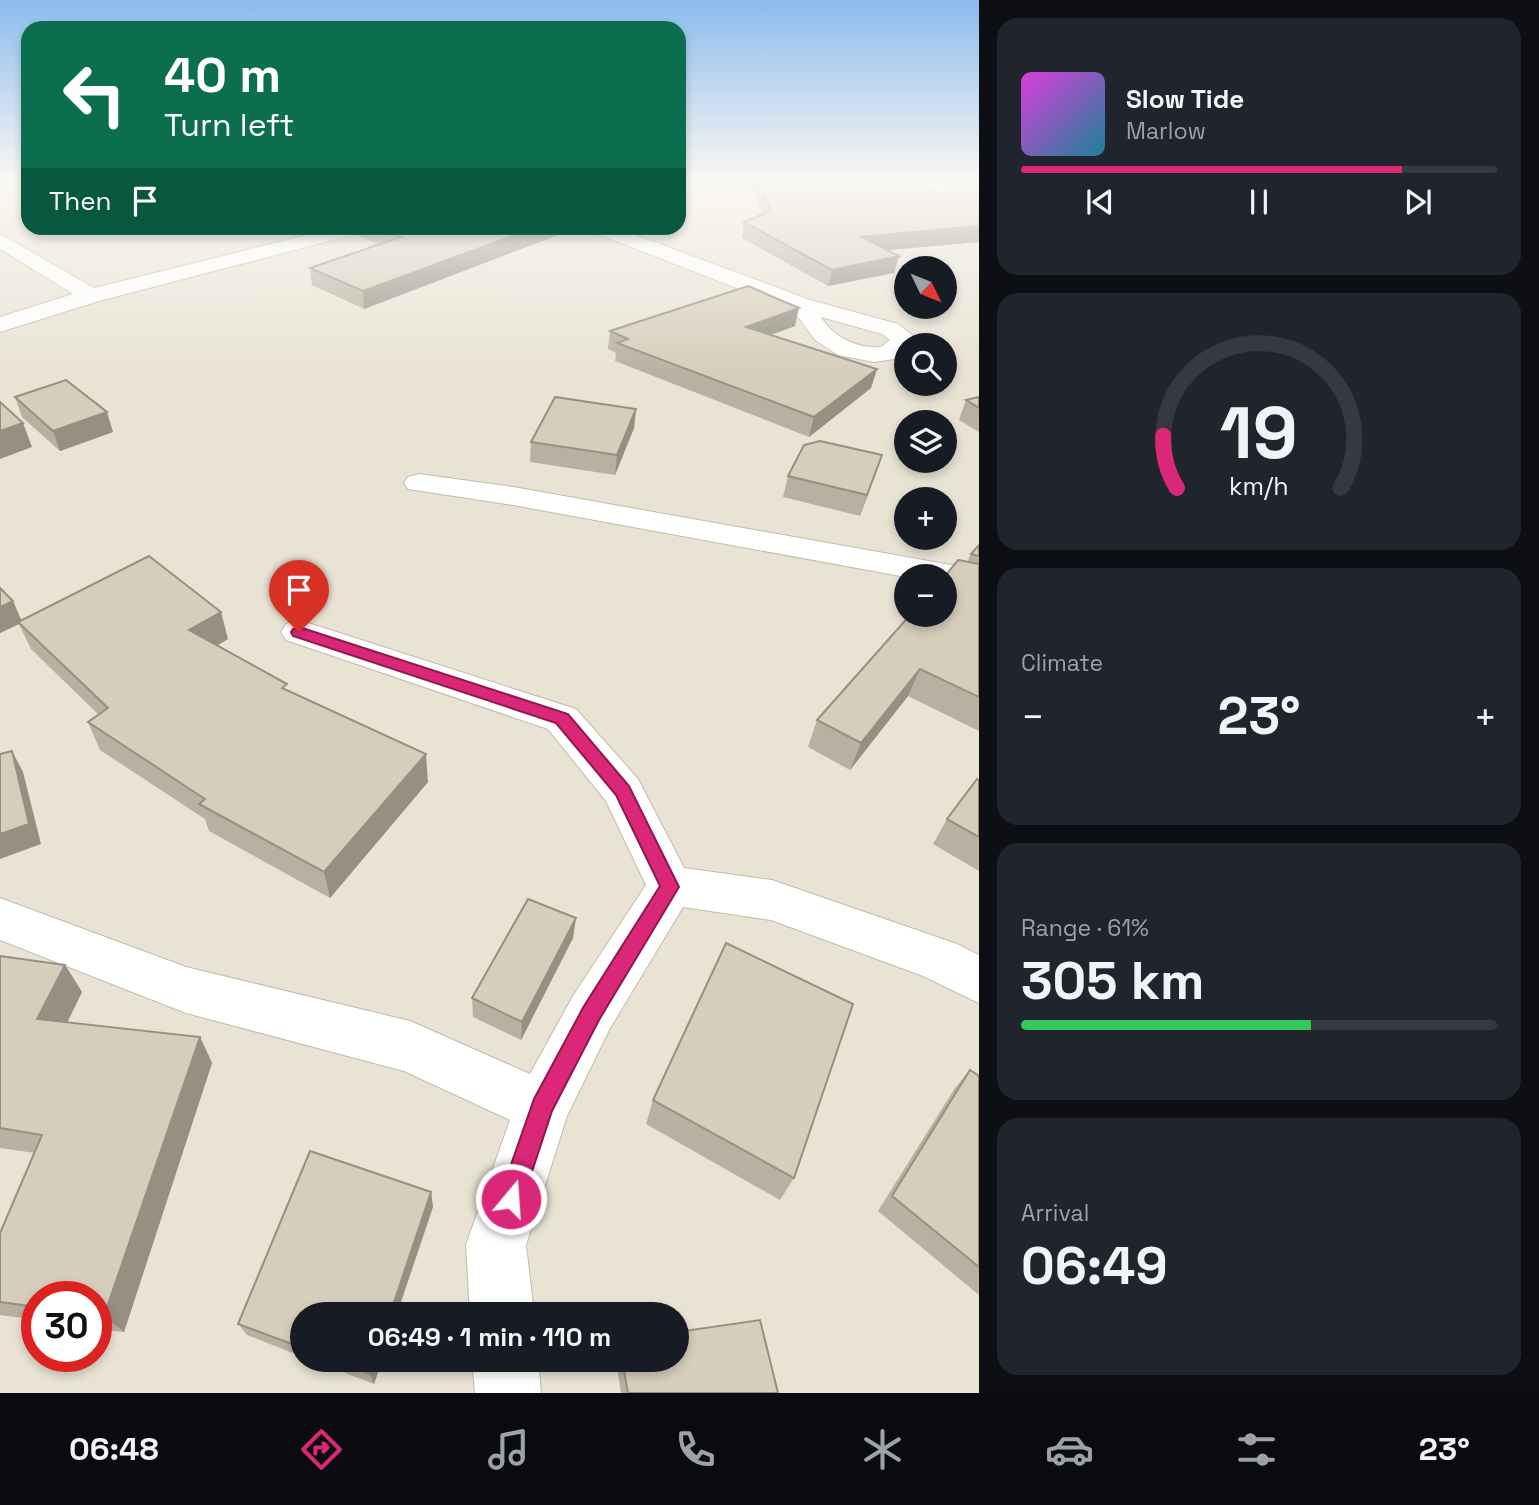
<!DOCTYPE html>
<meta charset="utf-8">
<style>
:root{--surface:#171b24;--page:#20242c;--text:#f1f3f6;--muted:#9ea1a6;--line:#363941;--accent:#db2777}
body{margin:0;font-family:"Space Grotesk",sans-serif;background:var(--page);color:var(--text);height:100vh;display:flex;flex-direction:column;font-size:26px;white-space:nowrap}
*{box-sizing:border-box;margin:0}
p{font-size:23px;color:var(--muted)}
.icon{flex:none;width:38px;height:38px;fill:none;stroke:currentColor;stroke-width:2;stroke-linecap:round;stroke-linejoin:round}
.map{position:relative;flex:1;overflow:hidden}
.sheet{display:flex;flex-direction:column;gap:18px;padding:18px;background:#0d0f14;width:560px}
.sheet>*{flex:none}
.top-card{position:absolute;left:21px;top:21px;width:665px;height:214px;border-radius:21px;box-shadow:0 4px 10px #0003;background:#0b6e4f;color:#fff;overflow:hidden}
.needle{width:46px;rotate:133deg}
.buttons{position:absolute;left:894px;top:256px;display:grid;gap:14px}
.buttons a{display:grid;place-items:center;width:63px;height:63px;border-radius:50%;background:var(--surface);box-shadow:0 4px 10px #0003;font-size:35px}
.speed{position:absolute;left:21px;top:1281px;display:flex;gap:14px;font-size:35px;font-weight:700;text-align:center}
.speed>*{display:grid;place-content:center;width:91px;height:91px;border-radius:50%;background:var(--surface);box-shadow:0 4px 10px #0003;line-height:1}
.speed .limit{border:10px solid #d22;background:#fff;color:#111}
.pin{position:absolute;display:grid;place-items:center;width:60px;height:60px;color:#fff;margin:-72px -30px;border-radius:50% 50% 50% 0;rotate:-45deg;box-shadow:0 0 7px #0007}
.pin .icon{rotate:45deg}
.me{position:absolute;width:77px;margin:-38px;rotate:18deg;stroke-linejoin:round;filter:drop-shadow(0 0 5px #0008)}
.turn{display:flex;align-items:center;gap:24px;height:147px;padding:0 28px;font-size:32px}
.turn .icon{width:91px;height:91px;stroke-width:2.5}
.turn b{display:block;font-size:49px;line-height:60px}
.then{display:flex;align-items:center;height:66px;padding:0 28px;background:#0003;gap:14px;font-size:26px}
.big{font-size:52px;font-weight:800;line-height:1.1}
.sheet .widget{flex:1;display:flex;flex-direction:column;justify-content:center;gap:10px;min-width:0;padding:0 24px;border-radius:21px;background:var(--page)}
.sheet .dial{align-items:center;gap:0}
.dial svg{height:182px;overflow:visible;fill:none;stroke:var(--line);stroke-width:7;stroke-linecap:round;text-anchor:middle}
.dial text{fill:var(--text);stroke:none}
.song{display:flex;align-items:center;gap:21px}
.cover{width:84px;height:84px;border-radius:10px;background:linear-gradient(135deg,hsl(300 70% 55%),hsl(190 70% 35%))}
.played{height:7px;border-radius:4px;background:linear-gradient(90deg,var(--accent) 80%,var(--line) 80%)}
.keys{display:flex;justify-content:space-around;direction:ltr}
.heat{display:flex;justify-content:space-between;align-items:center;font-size:38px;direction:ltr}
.charge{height:10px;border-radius:5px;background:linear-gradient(90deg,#34c759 61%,var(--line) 0)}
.trip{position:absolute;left:290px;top:1302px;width:399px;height:70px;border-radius:35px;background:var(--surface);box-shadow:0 4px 10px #0003;font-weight:800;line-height:70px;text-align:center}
.tab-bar{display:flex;height:112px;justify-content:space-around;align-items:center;background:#090b0e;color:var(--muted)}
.tab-bar .icon{width:49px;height:49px}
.tab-bar .active{color:var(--accent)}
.tab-bar b{font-size:32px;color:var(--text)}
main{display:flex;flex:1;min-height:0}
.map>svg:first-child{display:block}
.residential{fill:#e8e3d3;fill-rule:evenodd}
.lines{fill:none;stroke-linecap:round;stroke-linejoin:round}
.minor-casing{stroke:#c2bcaa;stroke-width:2}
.minor{fill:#fff;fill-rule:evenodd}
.wall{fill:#b8b0a0}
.shaded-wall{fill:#969082}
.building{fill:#d6cdba;stroke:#969082;stroke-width:2}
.route{fill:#db2777;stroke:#8e194d;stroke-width:2}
</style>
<main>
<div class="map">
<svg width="979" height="1393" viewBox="0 0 979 1393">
<rect width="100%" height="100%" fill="#f4f0e5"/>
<path class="residential" d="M 0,181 L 28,181 L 28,228 L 679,228 L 679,181 L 979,181 L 979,1393 L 0,1393 ZM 906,268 L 945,268 L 945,306 L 906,306 ZM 906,345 L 945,345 L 945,383 L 906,383 ZM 906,422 L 945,422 L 945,460 L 906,460 ZM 906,499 L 945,499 L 945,537 L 906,537 ZM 906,576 L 945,576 L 945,614 L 906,614 ZM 37,1297 L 96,1297 L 96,1356 L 37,1356 ZM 303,1314 L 677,1314 L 677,1360 L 303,1360 Z"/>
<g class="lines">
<defs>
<g id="minor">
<path d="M 891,181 C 910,181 920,189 937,188 L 928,181 L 950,181 L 959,189 C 943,208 905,199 891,181 Z"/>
<path d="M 336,228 L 367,228 L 364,232 L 99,301 L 0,332 L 0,317 L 73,294 L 0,249 L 0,234 L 94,288 Z"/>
<path d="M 590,228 L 617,228 L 810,300 L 898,324 L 917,339 L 913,345 L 906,345 L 906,351 L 894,359 L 874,362 L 838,355 L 815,340 L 793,310 L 593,232 ZM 821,317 L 882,334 L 890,340 L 881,347 C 857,349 833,337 821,317 Z"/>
<path d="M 419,474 L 513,487 L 979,570 L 979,590 L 945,584 L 945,576 L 906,577 L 513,505 L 408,489 L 404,483 L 408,477 Z"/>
<path d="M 299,620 L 576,709 L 638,779 L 684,868 L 772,880 L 957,944 L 979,955 L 979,1003 L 923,976 L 771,920 L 683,907 L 609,1030 L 567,1116 L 526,1245 L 534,1314 L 470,1314 L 466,1245 L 510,1120 L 404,1071 L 186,1013 L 0,940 L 0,898 L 186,967 L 410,1021 L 530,1074 L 573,996 L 646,885 L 606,801 L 548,729 L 286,640 L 281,632 L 286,624 Z"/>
<path d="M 472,1360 L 538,1360 L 541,1393 L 475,1393 Z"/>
</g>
</defs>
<use href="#minor" class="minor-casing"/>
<use href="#minor" class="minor"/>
</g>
<g class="wall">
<path d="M 749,181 L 911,181 L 942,195 L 945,186 L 956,183 L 954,181 L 979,181 L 979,242 L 887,250 L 899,256 L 894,273 L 828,286 L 742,238 L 744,222 L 762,214 Z"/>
<path d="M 357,228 L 576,228 L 364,309 L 312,285 L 310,268 L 379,244 L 358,236 Z"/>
<path d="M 795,326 L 771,335 L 877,369 L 871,388 L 809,437 L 615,361 L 616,353 L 608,349 L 610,331 Z"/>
<path d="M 15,397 L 113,432 L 60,451 L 22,417 Z"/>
<path d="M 979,397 L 979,432 L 959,420 L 966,400 Z"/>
<path d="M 636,409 L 634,428 L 615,475 L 530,462 L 531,442 Z"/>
<path d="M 875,475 L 860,516 L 783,497 L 788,476 Z"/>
<path d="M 979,545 L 979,731 L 908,696 L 850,770 L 808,747 L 817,720 L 967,562 L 971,554 Z"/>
<path d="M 0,588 L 13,601 L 21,620 L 228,639 L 218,645 L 428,782 L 330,898 L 209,831 L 205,819 L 100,750 L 88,722 L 99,715 L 31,649 L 19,624 L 0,633 Z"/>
<path d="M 979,780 L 979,871 L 933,844 L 947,819 Z"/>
<path d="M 573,938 L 521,1040 L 473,1017 L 472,998 Z"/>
<path d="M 0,956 L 65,965 L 82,992 L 67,1023 L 200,1037 L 212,1063 L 124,1332 L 96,1329 L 96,1297 L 37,1297 L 37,1320 L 0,1315 L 0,1233 L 35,1153 L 0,1148 Z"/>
<path d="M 970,1070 L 979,1076 L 979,1295 L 878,1211 L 955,1088 Z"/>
<path d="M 653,1100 L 794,1178 L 780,1200 L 646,1124 Z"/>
<path d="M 431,1192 L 433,1207 L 303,1314 L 303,1357 L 247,1335 L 238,1324 Z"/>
<path d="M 311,1360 L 382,1360 L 374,1384 Z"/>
<path d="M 616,1360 L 677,1360 L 778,1393 L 621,1393 Z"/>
</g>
<g class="shaded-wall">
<path d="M 979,226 L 979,242 L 856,253 L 861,237 Z"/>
<path d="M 534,228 L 576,228 L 364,309 L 363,291 Z"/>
<path d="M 899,256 L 894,273 L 828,286 L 832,270 Z"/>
<path d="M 799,308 L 795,326 L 743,345 L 746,327 Z"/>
<path d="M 877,369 L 871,388 L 809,437 L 814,417 Z"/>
<path d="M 636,409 L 634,428 L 615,475 L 617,455 Z"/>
<path d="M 107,412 L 113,432 L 60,451 L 53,431 Z"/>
<path d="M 23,423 L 32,447 L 0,459 L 0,431 Z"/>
<path d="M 882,455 L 875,475 L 860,516 L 867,495 Z"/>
<path d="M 13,601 L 22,622 L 18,622 L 19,624 L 0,633 L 0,607 Z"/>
<path d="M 221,612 L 228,639 L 197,657 L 189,630 Z"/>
<path d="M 920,669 L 908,696 L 850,770 L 861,743 Z"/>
<path d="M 12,751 L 23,772 L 41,844 L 0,859 L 0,834 Z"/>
<path d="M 426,754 L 428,782 L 330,898 L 324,872 Z"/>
<path d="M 576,918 L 573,938 L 521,1040 L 522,1022 Z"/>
<path d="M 65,965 L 82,992 L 56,1045 L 37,1019 Z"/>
<path d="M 200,1037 L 212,1063 L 124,1332 L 104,1316 Z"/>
<path d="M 431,1192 L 433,1207 L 397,1314 L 390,1314 Z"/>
<path d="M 374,1360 L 382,1360 L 374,1384 L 370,1374 Z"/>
</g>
<g class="building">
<path d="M 758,181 L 911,181 L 944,196 L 945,186 L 959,181 L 979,181 L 979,226 L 861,237 L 899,256 L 832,270 L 744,222 L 771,211 Z"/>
<path d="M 376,228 L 534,228 L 363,291 L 310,268 L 401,237 Z"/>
<path d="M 748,286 L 799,308 L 746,327 L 877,369 L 814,417 L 617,343 L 628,339 L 610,331 Z"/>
<path d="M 66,380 L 107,412 L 53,431 L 15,397 Z"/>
<path d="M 555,397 L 636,409 L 617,455 L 531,442 Z"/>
<path d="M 979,397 L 979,408 L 966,400 Z"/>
<path d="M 0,402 L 23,423 L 0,431 Z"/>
<path d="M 820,441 L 882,455 L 867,495 L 788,476 L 804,445 Z"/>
<path d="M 979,545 L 979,556 L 971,554 Z"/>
<path d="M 149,556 L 221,612 L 189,630 L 287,684 L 282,688 L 426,754 L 324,872 L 199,804 L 205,799 L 88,722 L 108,708 L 18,622 Z"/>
<path d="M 958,560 L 979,564 L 979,697 L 920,669 L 861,743 L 817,720 L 911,614 L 945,614 L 945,576 Z"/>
<path d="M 0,588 L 13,601 L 0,607 Z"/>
<path d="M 12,751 L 29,824 L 0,834 L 0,754 Z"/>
<path d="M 977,779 L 979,780 L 979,837 L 947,819 Z"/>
<path d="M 528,899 L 576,918 L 522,1022 L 472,998 Z"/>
<path d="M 726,943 L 853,1004 L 794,1178 L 653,1100 Z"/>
<path d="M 0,956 L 65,965 L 37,1019 L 200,1037 L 104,1316 L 96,1315 L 96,1297 L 37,1297 L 37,1307 L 0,1302 L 0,1233 L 42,1135 L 0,1128 Z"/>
<path d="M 970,1070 L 979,1076 L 979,1267 L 892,1196 Z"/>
<path d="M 310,1151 L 431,1192 L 390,1314 L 303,1314 L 303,1348 L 238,1324 Z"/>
<path d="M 760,1320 L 778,1393 L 628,1393 L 622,1360 L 677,1360 L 677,1332 Z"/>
<path d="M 333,1360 L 374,1360 L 370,1374 Z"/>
</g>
<linearGradient id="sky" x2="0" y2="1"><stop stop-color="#8abced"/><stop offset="0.48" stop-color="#faf8f3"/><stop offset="1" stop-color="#faf8f3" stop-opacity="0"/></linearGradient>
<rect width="979" height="376" fill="url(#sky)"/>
<path class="route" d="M 299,627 L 568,714 L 629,786 L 679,887 L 599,1020 L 552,1111 L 520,1208 L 511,1211 L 503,1208 L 499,1199 L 534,1099 L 584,1006 L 660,886 L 616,795 L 556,723 L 293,636 L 291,632 L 293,629 Z"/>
</svg>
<div class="buttons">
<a><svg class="needle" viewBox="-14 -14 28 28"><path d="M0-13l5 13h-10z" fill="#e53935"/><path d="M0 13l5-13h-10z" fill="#9ea1a6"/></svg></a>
<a><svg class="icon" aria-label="search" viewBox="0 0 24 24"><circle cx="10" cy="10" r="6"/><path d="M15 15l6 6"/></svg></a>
<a><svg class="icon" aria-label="layers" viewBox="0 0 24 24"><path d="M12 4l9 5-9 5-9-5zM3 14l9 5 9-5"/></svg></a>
<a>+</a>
<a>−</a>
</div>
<div class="speed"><div class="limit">30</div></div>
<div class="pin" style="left:299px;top:632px;background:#d93025"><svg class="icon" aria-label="arrive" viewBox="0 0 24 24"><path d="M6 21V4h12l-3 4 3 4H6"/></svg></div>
<svg class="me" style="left:511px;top:1199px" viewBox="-20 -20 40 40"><circle r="17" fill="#db2777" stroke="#fff" stroke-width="3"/><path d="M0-11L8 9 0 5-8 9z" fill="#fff"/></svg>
<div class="trip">06:49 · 1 min · 110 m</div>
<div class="top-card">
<div class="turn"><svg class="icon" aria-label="left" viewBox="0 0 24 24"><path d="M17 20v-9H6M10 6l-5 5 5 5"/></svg><div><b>40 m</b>Turn left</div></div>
<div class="then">Then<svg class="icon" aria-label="arrive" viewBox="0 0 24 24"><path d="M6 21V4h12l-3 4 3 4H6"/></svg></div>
</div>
</div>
<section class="sheet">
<div class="widget">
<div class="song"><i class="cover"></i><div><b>Slow Tide</b><p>Marlow</p></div></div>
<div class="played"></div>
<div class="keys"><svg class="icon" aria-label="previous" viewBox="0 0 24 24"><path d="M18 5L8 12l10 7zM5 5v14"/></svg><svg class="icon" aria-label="pause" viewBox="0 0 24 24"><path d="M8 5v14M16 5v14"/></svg><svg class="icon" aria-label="next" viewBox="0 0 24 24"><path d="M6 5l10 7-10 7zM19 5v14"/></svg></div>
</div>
<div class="widget dial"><svg viewBox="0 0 100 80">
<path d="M14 69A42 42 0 1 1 86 69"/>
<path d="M14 69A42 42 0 0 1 8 46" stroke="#db2777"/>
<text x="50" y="56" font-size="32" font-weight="700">19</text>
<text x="50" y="72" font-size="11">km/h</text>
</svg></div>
<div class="widget"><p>Climate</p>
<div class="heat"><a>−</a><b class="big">23°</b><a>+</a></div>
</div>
<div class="widget"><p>Range · 61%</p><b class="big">305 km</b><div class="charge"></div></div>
<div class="widget"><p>Arrival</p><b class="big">06:49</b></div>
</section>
</main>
<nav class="tab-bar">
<b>06:48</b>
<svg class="icon active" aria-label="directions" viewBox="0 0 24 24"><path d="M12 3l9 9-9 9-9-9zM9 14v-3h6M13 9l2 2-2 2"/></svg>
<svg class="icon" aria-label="music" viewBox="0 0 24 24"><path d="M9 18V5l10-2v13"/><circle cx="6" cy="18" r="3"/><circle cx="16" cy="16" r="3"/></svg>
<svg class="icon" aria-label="phone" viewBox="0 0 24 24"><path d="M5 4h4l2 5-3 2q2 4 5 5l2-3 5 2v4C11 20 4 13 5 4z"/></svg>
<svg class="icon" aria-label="climate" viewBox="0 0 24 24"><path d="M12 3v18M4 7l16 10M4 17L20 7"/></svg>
<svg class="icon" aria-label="car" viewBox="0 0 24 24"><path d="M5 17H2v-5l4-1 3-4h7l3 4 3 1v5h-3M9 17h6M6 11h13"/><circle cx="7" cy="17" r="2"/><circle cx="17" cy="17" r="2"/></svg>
<svg class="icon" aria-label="filters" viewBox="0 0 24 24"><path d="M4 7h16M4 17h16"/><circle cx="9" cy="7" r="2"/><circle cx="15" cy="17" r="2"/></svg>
<b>23°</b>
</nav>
